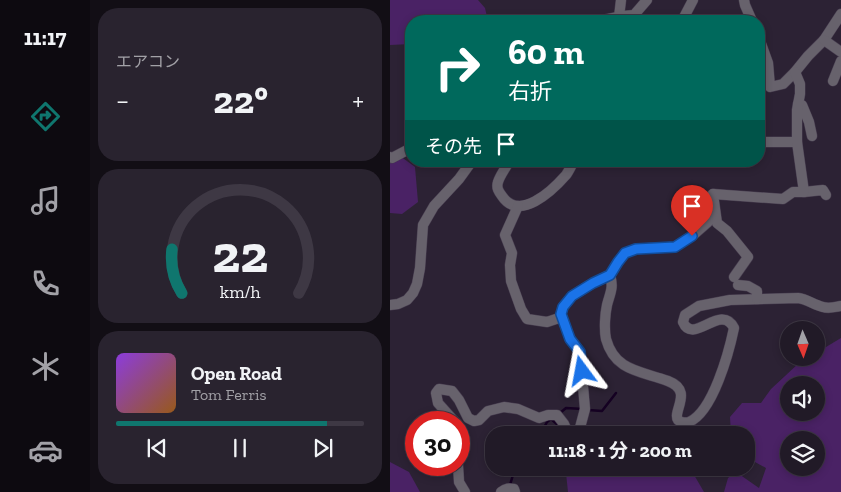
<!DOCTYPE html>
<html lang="ja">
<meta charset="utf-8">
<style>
:root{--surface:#211a27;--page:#29232f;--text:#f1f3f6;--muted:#a2a1a7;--line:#3e3844;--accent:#0f766e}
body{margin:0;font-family:"Zilla Slab","Noto Sans JP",serif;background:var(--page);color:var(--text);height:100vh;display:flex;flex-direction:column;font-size:19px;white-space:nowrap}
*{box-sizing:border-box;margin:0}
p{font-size:16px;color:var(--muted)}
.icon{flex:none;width:28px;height:28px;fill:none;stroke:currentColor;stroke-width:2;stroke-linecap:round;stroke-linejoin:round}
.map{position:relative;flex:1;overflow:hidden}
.details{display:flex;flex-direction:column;gap:8px;padding:8px;background:#120e15;width:300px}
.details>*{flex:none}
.banner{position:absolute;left:15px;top:15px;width:360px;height:152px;border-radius:20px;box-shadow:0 2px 8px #0003,0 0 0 1px var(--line);background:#00695c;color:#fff;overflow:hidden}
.needle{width:32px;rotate:178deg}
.tools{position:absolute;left:390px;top:321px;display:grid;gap:10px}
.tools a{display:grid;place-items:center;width:45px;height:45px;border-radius:50%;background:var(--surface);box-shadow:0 2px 8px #0003,0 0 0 1px var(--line);font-size:25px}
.speed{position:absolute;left:15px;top:411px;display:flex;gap:10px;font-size:25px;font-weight:700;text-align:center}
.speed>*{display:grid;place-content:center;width:65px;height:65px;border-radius:50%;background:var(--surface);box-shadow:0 2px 8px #0003,0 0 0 1px var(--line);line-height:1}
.speed .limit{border:8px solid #d22;background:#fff;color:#111}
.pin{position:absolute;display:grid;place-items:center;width:42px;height:42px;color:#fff;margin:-51px -21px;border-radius:50% 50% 50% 0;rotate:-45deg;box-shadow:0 0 5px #0007}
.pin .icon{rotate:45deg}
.me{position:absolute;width:55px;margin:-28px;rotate:347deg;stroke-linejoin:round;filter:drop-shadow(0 0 4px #0008)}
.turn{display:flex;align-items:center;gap:18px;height:105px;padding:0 20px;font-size:22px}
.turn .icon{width:65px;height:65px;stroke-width:2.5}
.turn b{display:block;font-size:35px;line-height:42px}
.then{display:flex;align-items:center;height:48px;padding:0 20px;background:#0003;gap:10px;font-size:19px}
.big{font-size:38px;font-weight:700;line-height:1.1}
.details .widget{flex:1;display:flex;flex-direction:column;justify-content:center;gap:8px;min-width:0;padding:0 18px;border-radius:20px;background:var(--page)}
.details .dial{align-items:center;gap:0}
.dial svg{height:130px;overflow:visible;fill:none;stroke:var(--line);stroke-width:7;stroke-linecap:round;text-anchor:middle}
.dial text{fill:var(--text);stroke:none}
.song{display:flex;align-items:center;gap:15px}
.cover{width:60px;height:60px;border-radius:8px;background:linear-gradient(135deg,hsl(270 70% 55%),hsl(30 70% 35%))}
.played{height:5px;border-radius:2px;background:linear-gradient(90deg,var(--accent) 85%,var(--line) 85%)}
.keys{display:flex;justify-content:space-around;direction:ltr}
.heat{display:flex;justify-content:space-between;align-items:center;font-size:28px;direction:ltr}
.trip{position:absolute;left:95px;top:426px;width:270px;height:50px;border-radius:20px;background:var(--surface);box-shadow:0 2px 8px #0003,0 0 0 1px var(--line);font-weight:700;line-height:50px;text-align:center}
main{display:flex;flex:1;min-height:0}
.tab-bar{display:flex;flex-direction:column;width:90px;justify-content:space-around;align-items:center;background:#0d0a10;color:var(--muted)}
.tab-bar .icon{width:35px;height:35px}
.tab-bar .on{color:var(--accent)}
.tab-bar b{font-size:22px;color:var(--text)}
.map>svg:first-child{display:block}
.green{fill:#4a2265;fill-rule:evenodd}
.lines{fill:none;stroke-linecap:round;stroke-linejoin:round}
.stream{stroke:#150122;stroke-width:2.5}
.minor-casing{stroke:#483e50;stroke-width:11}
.minor{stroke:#67626c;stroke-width:10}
.route-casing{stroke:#114b97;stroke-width:12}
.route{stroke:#1a73e8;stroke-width:9}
</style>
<main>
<nav class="tab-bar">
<b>11:17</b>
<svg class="icon on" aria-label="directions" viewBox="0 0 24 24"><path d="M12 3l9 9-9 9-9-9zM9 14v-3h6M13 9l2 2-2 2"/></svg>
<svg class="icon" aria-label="music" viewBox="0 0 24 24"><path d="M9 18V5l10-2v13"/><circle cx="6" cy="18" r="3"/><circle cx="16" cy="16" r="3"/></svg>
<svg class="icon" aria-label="phone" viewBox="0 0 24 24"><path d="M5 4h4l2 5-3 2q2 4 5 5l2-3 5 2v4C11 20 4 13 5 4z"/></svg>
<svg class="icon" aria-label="climate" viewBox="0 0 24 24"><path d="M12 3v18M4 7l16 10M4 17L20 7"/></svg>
<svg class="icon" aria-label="car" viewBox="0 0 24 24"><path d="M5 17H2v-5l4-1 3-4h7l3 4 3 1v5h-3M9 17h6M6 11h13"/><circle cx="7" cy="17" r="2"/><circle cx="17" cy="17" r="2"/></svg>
</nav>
<section class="details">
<div class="widget"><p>エアコン</p>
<div class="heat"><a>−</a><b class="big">22°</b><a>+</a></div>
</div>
<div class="widget dial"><svg viewBox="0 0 100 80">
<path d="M14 69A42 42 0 1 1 86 69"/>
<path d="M14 69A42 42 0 0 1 8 42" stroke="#0f766e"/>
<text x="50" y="56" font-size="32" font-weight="700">22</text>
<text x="50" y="72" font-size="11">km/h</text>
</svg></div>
<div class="widget">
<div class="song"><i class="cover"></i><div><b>Open Road</b><p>Tom Ferris</p></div></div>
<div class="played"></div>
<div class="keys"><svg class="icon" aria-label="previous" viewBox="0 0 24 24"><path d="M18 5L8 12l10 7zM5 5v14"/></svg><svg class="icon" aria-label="pause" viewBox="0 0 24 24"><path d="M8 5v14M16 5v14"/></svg><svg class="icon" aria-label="next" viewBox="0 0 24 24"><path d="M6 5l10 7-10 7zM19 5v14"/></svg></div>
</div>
</section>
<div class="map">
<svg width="451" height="492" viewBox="0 0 451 492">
<rect width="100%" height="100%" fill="#2c2234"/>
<g class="green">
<path d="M 0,0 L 88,0 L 95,8 L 98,21 L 21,21 L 21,44 L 0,45 Z"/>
<path d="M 0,152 L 6,153 L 25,167 L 28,202 L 12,214 L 0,213 Z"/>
<path d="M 451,338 L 451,492 L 334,492 L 338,478 L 346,472 L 369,488 L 376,468 L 356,457 L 356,435 L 341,435 L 340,417 L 352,403 L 371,403 L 381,389 L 409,363 L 418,358 L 426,358 L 426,353 ZM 399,385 L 426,385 L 426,412 L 399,412 ZM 399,440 L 426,440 L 426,468 L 399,468 Z"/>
<path d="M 0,462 L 19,472 L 30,492 L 0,492 Z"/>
<path d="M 182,468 L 300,468 L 314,492 L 178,492 L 176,473 Z"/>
</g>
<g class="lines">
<g class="stream">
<path d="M 198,410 L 212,411 L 226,393"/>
<path d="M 170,413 L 176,408 L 193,409"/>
<path d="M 161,419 L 168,425 L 174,435"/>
<path d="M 150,435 L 157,422 L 161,419"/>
<path d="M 120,485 L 125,468"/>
</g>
<defs>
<g id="minor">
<path d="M 354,0 L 355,5 L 362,21"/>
<path d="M 229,17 L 231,0"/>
<path d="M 165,21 L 167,21"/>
<path d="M 208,21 L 233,16 L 244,15 L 257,0"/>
<path d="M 292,21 L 303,0"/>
<path d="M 369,38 L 378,63 L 380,87 L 393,84 L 405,72 L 418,56 L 434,40 L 451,14"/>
<path d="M 434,40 L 451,52"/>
<path d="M 443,81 L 451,61"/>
<path d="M 408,104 L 412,105 L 419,122 L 422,136"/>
<path d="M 375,142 L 407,142"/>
<path d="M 0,157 L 2,158 L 21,148"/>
<path d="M 119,161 C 116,168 110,175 108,182 C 106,188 109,192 112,196 C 129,222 162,191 176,175 C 179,171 181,166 184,161"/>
<path d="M 414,192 L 433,190 L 436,195"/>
<path d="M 323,194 L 327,223 L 337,231 L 358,257 L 344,277"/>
<path d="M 128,206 L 115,235 L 122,253 L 120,265 L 121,281 L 131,309 L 137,319 L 157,322 L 172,317"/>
<path d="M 220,275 C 224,288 220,293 217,305 C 215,314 214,329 216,339 C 225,372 252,371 278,381 C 304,391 282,411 288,420 C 291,423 295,423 299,422 C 323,412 339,352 344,328 C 331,302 303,346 293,322 L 295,315 L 309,306 L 340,300 L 408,298 C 417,299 424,305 433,307 C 439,309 445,307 451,306"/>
<path d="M 348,285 L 358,286 L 367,291 L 367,299"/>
<path d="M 0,305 L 8,304 L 17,300 L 23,293 L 27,284 L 30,268 L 33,225 L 44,206 L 69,179 L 82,161"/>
<path d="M 65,422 L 48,403 L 46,393 L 49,389 L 62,391 L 69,400 L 78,418 L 84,421 L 89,420 L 98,411 L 114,407 L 128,409 L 149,418 L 158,415 L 167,415 L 174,424 L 179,435"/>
<path d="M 188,435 L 195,409 L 190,352 L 180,339 L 171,314 L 173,307 L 182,296 L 203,283 L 220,275 L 228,262 L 235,253 L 245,249 L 285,247 L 302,236 L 318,222 L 317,200 L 323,194 L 393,199 L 403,192 L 414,192 L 407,142 L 407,110 L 410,94 L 410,84 L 405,72"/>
<path d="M 68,465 L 69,482 L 75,492"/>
<path d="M 111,492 C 116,488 119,488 124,489 L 125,492"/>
</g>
</defs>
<use href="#minor" class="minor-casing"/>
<use href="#minor" class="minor"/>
</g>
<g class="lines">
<defs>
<path id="route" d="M 192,371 L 190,352 L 180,339 L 171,314 L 173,307 L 182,296 L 203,283 L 220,275 L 228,262 L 235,253 L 246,249 L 285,247 L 302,236"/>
</defs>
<use href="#route" class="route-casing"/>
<use href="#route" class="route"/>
</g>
</svg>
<div class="tools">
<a><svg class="needle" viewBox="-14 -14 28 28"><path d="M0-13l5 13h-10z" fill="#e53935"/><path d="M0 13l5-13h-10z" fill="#a2a1a7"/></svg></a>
<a><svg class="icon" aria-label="sound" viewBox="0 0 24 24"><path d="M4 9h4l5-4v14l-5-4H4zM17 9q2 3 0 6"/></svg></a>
<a><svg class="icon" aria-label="layers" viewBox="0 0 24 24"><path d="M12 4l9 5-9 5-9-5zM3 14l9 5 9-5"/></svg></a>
</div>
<div class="speed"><div class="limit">30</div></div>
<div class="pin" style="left:302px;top:236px;background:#d93025"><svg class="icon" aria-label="arrive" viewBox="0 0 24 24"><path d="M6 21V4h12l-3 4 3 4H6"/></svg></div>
<svg class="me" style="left:192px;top:371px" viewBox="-20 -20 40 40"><path d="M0-17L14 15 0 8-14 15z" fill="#1a73e8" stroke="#fff" stroke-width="4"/></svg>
<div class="trip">11:18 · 1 分 · 200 m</div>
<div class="banner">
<div class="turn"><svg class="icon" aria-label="right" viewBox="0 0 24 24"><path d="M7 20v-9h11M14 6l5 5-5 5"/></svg><div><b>60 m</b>右折</div></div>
<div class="then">その先<svg class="icon" aria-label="arrive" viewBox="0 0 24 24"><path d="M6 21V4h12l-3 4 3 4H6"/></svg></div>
</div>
</div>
</main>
